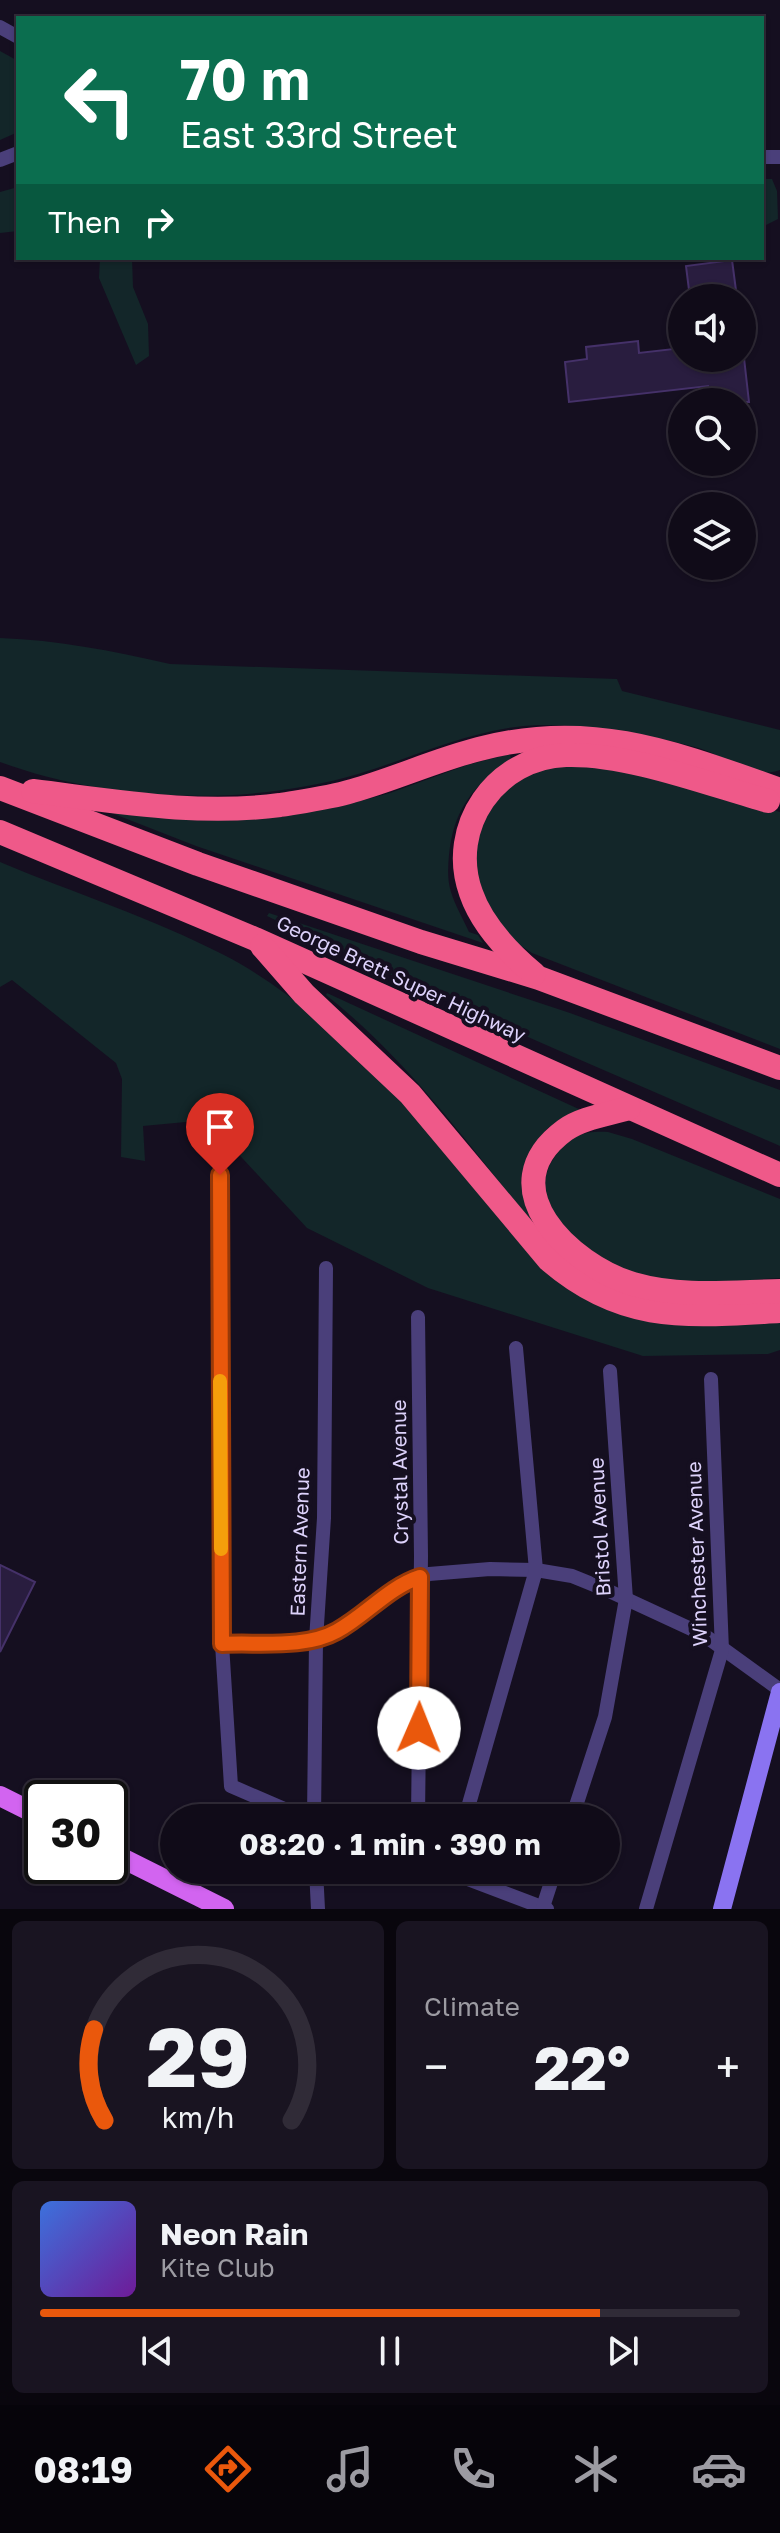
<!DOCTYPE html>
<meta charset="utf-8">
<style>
:root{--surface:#100b18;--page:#191421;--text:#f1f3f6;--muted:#9c9ba2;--line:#302b37;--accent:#ea580c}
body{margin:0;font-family:"Golos Text",sans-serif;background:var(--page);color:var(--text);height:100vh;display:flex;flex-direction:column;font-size:30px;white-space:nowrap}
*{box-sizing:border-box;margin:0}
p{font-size:26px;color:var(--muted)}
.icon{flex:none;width:44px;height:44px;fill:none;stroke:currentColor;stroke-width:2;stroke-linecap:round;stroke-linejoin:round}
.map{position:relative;height:1909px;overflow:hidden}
.side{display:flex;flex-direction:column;gap:12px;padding:12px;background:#09060d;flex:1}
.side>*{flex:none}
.hud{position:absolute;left:16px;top:16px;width:748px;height:244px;border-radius:0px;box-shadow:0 2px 6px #0004,0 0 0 2px var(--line);background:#0b6e4f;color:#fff;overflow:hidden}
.tools{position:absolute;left:668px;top:284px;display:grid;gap:16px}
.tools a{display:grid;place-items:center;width:88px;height:88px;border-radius:50%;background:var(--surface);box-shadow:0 2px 6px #0004,0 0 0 2px var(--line);font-size:40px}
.speed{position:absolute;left:24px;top:1780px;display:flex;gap:16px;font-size:40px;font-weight:700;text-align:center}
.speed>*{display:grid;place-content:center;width:104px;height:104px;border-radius:50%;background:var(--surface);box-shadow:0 2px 6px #0004,0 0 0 2px var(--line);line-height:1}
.speed .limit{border:4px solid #111;border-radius:12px;background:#fff;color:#111}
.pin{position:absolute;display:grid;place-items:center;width:68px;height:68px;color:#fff;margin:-82px -34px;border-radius:50% 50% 50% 0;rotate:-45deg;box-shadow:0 0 8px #0007}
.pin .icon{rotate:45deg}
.me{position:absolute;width:88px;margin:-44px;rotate:1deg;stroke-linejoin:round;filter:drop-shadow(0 0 6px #0008)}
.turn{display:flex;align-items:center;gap:28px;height:168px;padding:0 32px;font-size:36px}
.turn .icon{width:104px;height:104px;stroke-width:2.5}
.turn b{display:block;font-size:56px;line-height:68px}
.then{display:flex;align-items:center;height:76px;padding:0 32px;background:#0003;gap:16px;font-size:30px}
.big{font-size:60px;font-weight:700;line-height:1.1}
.side .tile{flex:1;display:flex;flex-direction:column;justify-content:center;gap:12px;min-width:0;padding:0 28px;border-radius:12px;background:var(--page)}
.side .dial{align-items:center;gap:0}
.dial svg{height:208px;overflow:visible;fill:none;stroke:var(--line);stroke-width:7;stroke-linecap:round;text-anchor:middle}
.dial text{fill:var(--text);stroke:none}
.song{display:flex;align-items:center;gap:24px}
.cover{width:96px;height:96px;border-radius:12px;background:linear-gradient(135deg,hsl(220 70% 55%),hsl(280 70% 35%))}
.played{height:8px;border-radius:4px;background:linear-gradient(90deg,var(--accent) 80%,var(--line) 80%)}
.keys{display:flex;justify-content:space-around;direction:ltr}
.heat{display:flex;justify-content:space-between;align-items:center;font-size:44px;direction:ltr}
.side .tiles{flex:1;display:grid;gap:12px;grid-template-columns:1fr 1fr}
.tile:last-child{grid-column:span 2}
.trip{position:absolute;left:160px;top:1804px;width:460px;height:80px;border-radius:40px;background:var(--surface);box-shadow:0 2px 6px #0004,0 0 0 2px var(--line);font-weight:700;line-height:80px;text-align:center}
.dock{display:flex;height:128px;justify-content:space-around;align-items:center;background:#06040a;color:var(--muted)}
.dock .icon{width:56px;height:56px}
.dock .active{color:var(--accent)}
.dock b{font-size:36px;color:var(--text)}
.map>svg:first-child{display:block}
.green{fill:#132629}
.building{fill:#291d3f;stroke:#453169;stroke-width:2}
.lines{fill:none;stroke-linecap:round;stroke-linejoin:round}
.minor{stroke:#4a3f7a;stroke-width:14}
.secondary{stroke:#8a73f1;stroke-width:18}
.primary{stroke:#d264f0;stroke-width:20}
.motorway{stroke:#ef5989;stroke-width:24}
.route-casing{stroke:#983908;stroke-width:20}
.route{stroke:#ea580c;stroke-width:14}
.slow{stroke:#f59e0b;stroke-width:14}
.labels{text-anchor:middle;stroke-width:8;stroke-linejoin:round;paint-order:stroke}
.street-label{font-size:20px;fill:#ddd2fb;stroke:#150f20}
</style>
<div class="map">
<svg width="780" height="1909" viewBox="0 0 780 1909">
<rect width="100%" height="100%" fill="#150f20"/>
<g class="green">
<path d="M 0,51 L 18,61 L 18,132 L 0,140 Z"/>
<path d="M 762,179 L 772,179 L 777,191 L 778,219 L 762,227 Z"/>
<path d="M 18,187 L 18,231 L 0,233 L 0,192 Z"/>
<path d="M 100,258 L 132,258 L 133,287 L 148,324 L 149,356 L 136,365 L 99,278 Z"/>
<path d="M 0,638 C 58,640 113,651 170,664 L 617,679 L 622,691 L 780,730 L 780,770 C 747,781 725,754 695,747 C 645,734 591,724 539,725 C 476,727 418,756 358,774 C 246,807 109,802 0,762 Z"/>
<path d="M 510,754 L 511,759 C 473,786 454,808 449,855 C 448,867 447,879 451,892 C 455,905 463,919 469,932 L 478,935 L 483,943 L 196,846 L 109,812 L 281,817 L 342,806 L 390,793 L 467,765 Z"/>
<path d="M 565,761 L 619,768 L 780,812 L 780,1049 L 532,953 L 509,938 L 474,880 L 474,834 L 482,816 L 517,778 Z"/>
<path d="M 0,862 C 74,893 152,918 224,955 C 349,1020 445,1152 533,1259 C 613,1334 678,1328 780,1322 L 780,1350 L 768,1354 L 643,1356 L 428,1288 L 307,1228 L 207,1120 L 143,1126 L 145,1161 L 121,1157 L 122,1079 L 116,1063 L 12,980 L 0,987 Z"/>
<path d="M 269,913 L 570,1013 L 780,1090 L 780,1146 C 608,1072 435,999 267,916 Z"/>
<path d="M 327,993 L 583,1111 C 572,1116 558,1120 548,1128 C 526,1149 519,1198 534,1225 C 469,1145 407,1059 326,995 Z"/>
<path d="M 608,1132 L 632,1139 L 780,1199 L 780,1278 C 734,1280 678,1291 634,1274 C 593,1257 517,1207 556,1155 C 570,1135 584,1131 608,1132 Z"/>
</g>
<g class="building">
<path d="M 732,260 L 737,298 L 690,298 L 686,266 Z"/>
<path d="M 638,341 L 639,353 L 682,348 L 682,358 L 744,358 L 749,402 L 710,402 L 708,386 L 569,402 L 565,362 L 587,359 L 586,347 Z"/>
<path d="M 0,1565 L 35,1582 L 0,1652 Z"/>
</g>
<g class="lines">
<g class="minor">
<path d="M 0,27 L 18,37"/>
<path d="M 762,157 L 780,157"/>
<path d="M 0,160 L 18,153"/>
<path d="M 220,1175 L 222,1644 L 231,1786 L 305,1818"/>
<path d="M 418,1317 L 421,1556 L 418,1818"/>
<path d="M 222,1644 L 316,1640 L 338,1630 L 404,1585 L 429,1574 L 490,1569 L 536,1570 L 572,1576 L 609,1591 L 704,1635 L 780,1690"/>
<path d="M 314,1818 L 316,1640 L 324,1518 L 326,1268"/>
<path d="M 465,1818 L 536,1570 L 516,1348"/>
<path d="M 572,1818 L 605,1717 L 626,1599 L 610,1371"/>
<path d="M 316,1870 L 318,1909"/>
<path d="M 444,1870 L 547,1909"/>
<path d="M 543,1907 L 555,1870"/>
<path d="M 646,1909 L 722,1650 L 711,1379"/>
</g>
<path class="secondary" d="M 722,1909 L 780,1692"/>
<g class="primary">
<path d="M 0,1796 L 42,1817"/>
<path d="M 110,1852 L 224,1909"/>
</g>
<g class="motorway">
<path d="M 0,788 L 198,864 L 421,942 L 539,978 L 780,1068"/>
<path d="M 33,791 C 115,801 197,816 280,805 C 304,801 329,798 352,791 C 395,779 436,760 479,749 C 591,719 676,753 780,790"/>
<path d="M 0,832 L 255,939 L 780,1175"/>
<path d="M 262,946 L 304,994 L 410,1094 L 549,1260 C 623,1324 688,1316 780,1311"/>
<path d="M 534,974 C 508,952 482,925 471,893 C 447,827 496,757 566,755 C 627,753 708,784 768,801"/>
<path d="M 629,1108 C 609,1114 581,1118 565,1130 C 487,1187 570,1265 633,1284 C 681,1298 731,1292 780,1291"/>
</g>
</g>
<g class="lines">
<defs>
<path id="route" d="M 220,1175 L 222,1644 C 258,1642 305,1649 337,1631 C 366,1615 389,1587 420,1577 L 419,1728"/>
</defs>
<use href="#route" class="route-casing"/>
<use href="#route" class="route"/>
<path class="slow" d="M 220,1381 L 221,1549"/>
</g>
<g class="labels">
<g class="street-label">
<text transform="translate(401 979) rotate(25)" y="7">George Brett Super Highway</text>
<text transform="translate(400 1472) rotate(-91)" y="7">Crystal Avenue</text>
<text transform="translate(600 1527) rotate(-93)" y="7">Bristol Avenue</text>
<text transform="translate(300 1542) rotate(-88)" y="7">Eastern Avenue</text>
<text transform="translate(697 1554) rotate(-92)" y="7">Winchester Avenue</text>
</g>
</g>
</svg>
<div class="tools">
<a><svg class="icon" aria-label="sound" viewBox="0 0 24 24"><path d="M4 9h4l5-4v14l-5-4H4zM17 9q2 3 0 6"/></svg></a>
<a><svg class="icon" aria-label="search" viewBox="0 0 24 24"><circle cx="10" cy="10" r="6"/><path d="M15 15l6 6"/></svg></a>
<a><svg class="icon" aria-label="layers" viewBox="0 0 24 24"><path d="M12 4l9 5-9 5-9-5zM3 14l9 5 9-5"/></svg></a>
</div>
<div class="speed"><div class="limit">30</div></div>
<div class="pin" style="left:220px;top:1175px;background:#d93025"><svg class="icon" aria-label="arrive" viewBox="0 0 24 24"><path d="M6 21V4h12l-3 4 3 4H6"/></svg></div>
<svg class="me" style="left:419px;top:1728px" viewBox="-20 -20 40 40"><circle r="19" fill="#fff"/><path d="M0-13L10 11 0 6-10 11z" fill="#ea580c"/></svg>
<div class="trip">08:20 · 1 min · 390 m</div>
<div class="hud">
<div class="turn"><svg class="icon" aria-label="left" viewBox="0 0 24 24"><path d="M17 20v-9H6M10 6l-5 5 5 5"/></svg><div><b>70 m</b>East 33rd Street</div></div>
<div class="then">Then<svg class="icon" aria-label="right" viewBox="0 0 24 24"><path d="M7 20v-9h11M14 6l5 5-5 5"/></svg></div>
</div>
</div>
<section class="side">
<div class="tiles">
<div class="tile dial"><svg viewBox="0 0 100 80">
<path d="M14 69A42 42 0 1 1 86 69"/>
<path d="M14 69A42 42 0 0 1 10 34" stroke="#ea580c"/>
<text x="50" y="56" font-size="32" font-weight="700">29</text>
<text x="50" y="72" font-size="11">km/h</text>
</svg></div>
<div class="tile"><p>Climate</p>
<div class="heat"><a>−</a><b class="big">22°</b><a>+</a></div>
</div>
<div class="tile">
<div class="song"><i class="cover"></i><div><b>Neon Rain</b><p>Kite Club</p></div></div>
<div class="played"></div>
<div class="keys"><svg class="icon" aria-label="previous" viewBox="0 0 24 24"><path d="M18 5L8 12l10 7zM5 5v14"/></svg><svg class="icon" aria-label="pause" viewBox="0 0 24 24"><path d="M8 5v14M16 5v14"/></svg><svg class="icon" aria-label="next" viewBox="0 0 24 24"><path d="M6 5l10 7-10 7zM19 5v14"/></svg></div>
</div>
</div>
</section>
<nav class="dock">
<b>08:19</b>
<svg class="icon active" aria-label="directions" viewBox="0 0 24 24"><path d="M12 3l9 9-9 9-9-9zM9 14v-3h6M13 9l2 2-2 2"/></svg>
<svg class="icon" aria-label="music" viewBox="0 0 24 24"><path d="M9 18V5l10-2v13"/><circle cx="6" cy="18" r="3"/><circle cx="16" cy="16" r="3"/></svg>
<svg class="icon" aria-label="phone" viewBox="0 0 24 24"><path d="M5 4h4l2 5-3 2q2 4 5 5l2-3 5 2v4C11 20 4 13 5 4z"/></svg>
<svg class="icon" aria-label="climate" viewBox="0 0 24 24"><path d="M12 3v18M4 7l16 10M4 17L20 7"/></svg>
<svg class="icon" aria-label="car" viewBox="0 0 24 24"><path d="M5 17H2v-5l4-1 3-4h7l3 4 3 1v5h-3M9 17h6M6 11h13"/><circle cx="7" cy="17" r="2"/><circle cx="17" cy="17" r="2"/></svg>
</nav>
